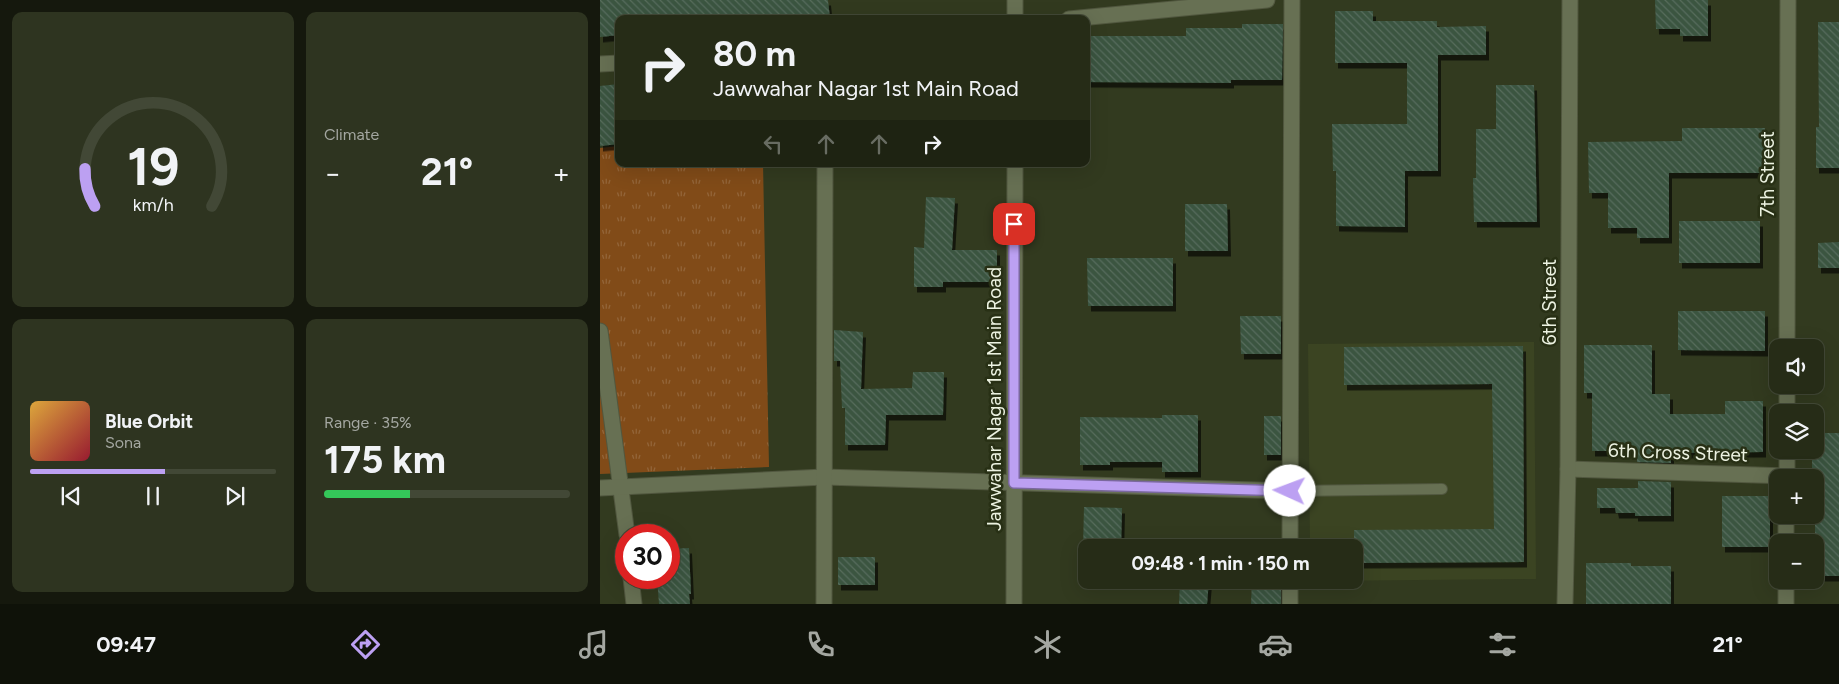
<!DOCTYPE html>
<meta charset="utf-8">
<style>
:root{--surface:#262c17;--page:#2e3420;--text:#f1f3f6;--muted:#a4a7a1;--line:#424836;--accent:#bca0f2}
body{margin:0;font-family:Figtree,sans-serif;background:var(--page);color:var(--text);height:100vh;display:flex;flex-direction:column;font-size:19px;white-space:nowrap}
*{box-sizing:border-box;margin:0}
p{font-size:16px;color:var(--muted)}
.icon{flex:none;width:28px;height:28px;fill:none;stroke:currentColor;stroke-width:2;stroke-linecap:round;stroke-linejoin:round}
.map{position:relative;flex:1;overflow:hidden}
.drawer{display:flex;flex-direction:column;gap:12px;padding:12px;background:#15180d;width:600px}
.drawer>*{flex:none}
.hud{position:absolute;left:15px;top:15px;width:475px;height:152px;border-radius:10px;box-shadow:0 5px 20px #0002,0 0 0 1px var(--line);background:#262c17;color:var(--text);overflow:hidden}
.fabs{position:absolute;left:1169px;top:339px;display:grid;gap:10px}
.fabs a{display:grid;place-items:center;width:55px;height:55px;border-radius:10px;background:var(--surface);box-shadow:0 5px 20px #0002,0 0 0 1px var(--line);font-size:25px}
.speed{position:absolute;left:15px;top:524px;display:flex;gap:10px;font-size:25px;font-weight:700;text-align:center}
.speed>*{display:grid;place-content:center;width:65px;height:65px;border-radius:50%;background:var(--surface);box-shadow:0 5px 20px #0002,0 0 0 1px var(--line);line-height:1}
.speed .limit{border:8px solid #d22;background:#fff;color:#111}
.pin{position:absolute;display:grid;place-items:center;width:42px;height:42px;color:#fff;margin:-21px;border-radius:10px;box-shadow:0 2px 8px #0006}
.me{position:absolute;width:55px;margin:-28px;rotate:272deg;stroke-linejoin:round;filter:drop-shadow(0 0 4px #0008)}
.turn{display:flex;align-items:center;gap:18px;height:105px;padding:0 15px;font-size:22px}
.turn .icon{width:65px;height:65px;stroke-width:2.5}
.turn b{display:block;font-size:35px;line-height:42px}
.lanes{display:flex;align-items:center;height:48px;padding:0 15px;background:#0003;justify-content:center;gap:25px;direction:ltr}
.lanes .off{opacity:.35}
.big{font-size:38px;font-weight:700;line-height:1.1}
.drawer .widget{flex:1;display:flex;flex-direction:column;justify-content:center;gap:8px;min-width:0;padding:0 18px;border-radius:10px;background:var(--page)}
.drawer .dial{align-items:center;gap:0}
.dial svg{height:130px;overflow:visible;fill:none;stroke:var(--line);stroke-width:7;stroke-linecap:round;text-anchor:middle}
.dial text{fill:var(--text);stroke:none}
.song{display:flex;align-items:center;gap:15px}
.cover{width:60px;height:60px;border-radius:8px;background:linear-gradient(135deg,hsl(40 70% 55%),hsl(350 70% 35%))}
.played{height:5px;border-radius:2px;background:linear-gradient(90deg,var(--accent) 55%,var(--line) 55%)}
.keys{display:flex;justify-content:space-around;direction:ltr}
.heat{display:flex;justify-content:space-between;align-items:center;font-size:28px;direction:ltr}
.charge{height:8px;border-radius:4px;background:linear-gradient(90deg,#34c759 35%,var(--line) 0)}
.drawer .tiles{flex:1;display:grid;gap:12px;grid-template-columns:repeat(2,1fr)}
.trip{position:absolute;left:478px;top:539px;width:285px;height:50px;border-radius:10px;background:var(--surface);box-shadow:0 5px 20px #0002,0 0 0 1px var(--line);font-weight:700;line-height:50px;text-align:center}
.menu{display:flex;height:80px;justify-content:space-around;align-items:center;background:#0f1209;color:var(--muted)}
.menu .icon{width:35px;height:35px}
.menu .on{color:var(--accent)}
.menu b{font-size:22px;color:var(--text)}
main{display:flex;flex:1;min-height:0}
.map>svg:first-child{display:block}
.built{fill:#3b4422}
.park{fill:url(#park-tufts)}
.building{fill:url(#building-back-hatch);filter:url(#shadow)}
.lines{fill:none;stroke-linecap:round;stroke-linejoin:round}
.lane-casing{stroke:#51573f;stroke-width:12}
.street-casing{stroke:#51573f;stroke-width:17}
.secondary-casing{stroke:#51573f;stroke-width:17}
.lane{stroke:#677053;stroke-width:10}
.street{stroke:#677053;stroke-width:15}
.secondary{stroke:#677053;stroke-width:15}
.route-casing{stroke:#7a689d;stroke-width:12}
.route{stroke:#bca0f2;stroke-width:9}
.labels{text-anchor:middle;stroke-width:5;stroke-linejoin:round;paint-order:stroke}
.street-label{font-size:19px;fill:#ecf2e1;stroke:#283015}
</style>
<main>
<section class="drawer">
<div class="tiles">
<div class="widget dial"><svg viewBox="0 0 100 80">
<path d="M14 69A42 42 0 1 1 86 69"/>
<path d="M14 69A42 42 0 0 1 8 46" stroke="#bca0f2"/>
<text x="50" y="56" font-size="32" font-weight="700">19</text>
<text x="50" y="72" font-size="11">km/h</text>
</svg></div>
<div class="widget"><p>Climate</p>
<div class="heat"><a>−</a><b class="big">21°</b><a>+</a></div>
</div>
<div class="widget">
<div class="song"><i class="cover"></i><div><b>Blue Orbit</b><p>Sona</p></div></div>
<div class="played"></div>
<div class="keys"><svg class="icon" aria-label="previous" viewBox="0 0 24 24"><path d="M18 5L8 12l10 7zM5 5v14"/></svg><svg class="icon" aria-label="pause" viewBox="0 0 24 24"><path d="M8 5v14M16 5v14"/></svg><svg class="icon" aria-label="next" viewBox="0 0 24 24"><path d="M6 5l10 7-10 7zM19 5v14"/></svg></div>
</div>
<div class="widget"><p>Range · 35%</p><b class="big">175 km</b><div class="charge"></div></div>
</div>
</section>
<div class="map">
<svg width="1239" height="604" viewBox="0 0 1239 604">
<defs>
<pattern id="park-tufts" width="24" height="20" patternUnits="userSpaceOnUse" patternTransform="scale(1.25)"><rect width="24" height="20" fill="#814b18"/><path d="M3 7l-1-3M5 7V3M7 7l1-3M15 17l-1-3M17 17v-4M19 17l1-3" fill="none" stroke="#936539"/></pattern>
<pattern id="building-back-hatch" width="6" height="6" patternUnits="userSpaceOnUse" patternTransform="scale(1.25)"><rect width="6" height="6" fill="#3a5441"/><path d="M-1 5l2 2M0 0l6 6M5-1l2 2" fill="none" stroke="#576d5c"/></pattern>
<filter id="shadow"><feDropShadow dx="3" dy="5.5" stdDeviation="0" flood-color="#0009"/></filter>
</defs>
<rect width="100%" height="100%" fill="#323a1f"/>
<path class="built" d="M 934,342 L 936,579 L 711,581 L 754,580 L 754,548 L 710,547 L 708,344 Z"/>
<path class="park" d="M 19,146 L 19,164 L 163,164 L 169,467 L 0,474 L 0,148 Z"/>
<g class="building">
<path d="M 0,0 L 228,0 L 230,19 L 19,19 L 19,35 L 0,37 Z"/>
<path d="M 1055,0 L 1108,0 L 1108,36 L 1080,36 L 1080,29 L 1056,29 Z"/>
<path d="M 735,11 L 773,11 L 773,21 L 837,21 L 837,27 L 886,26 L 886,55 L 838,55 L 838,171 L 805,171 L 805,227 L 736,226 L 736,171 L 733,171 L 732,124 L 807,124 L 807,63 L 735,63 Z"/>
<path d="M 1218,22 L 1239,22 L 1239,168 L 1216,168 L 1216,127 L 1219,127 Z"/>
<path d="M 642,24 L 683,24 L 682,80 L 631,80 L 631,83 L 486,82 L 486,36 L 586,36 L 586,28 L 642,28 Z"/>
<path d="M 19,84 L 19,144 L 0,146 L 0,86 Z"/>
<path d="M 896,85 L 934,85 L 937,222 L 874,222 L 873,178 L 876,178 L 876,129 L 896,129 Z"/>
<path d="M 1082,128 L 1165,128 L 1165,173 L 1069,173 L 1069,238 L 1037,238 L 1037,228 L 1008,228 L 1008,193 L 989,193 L 988,142 L 1082,141 Z"/>
<path d="M 326,197 L 355,198 L 352,250 L 397,250 L 397,282 L 343,282 L 343,287 L 314,287 L 314,247 L 324,248 Z"/>
<path d="M 585,204 L 627,204 L 628,251 L 585,251 Z"/>
<rect x="1079" y="221" width="81" height="42"/>
<path d="M 1239,242 L 1239,268 L 1218,268 L 1218,243 Z"/>
<path d="M 487,258 L 573,258 L 573,306 L 488,306 Z"/>
<path d="M 1078,311 L 1165,311 L 1165,351 L 1078,350 Z"/>
<path d="M 640,316 L 681,316 L 681,354 L 641,354 Z"/>
<path d="M 234,330 L 263,332 L 261,389 L 312,388 L 313,372 L 344,372 L 343,415 L 286,415 L 285,445 L 245,445 L 245,408 L 242,408 L 240,361 L 234,361 Z"/>
<path d="M 984,345 L 1052,345 L 1052,394 L 1070,394 L 1070,414 L 1125,414 L 1125,401 L 1163,401 L 1163,452 L 1071,453 L 1071,463 L 1037,462 L 1037,451 L 992,451 L 992,393 L 984,393 Z"/>
<path d="M 923,346 L 924,562 L 754,563 L 754,530 L 894,529 L 892,384 L 744,385 L 744,347 Z"/>
<path d="M 562,415 L 598,415 L 598,472 L 562,472 L 562,462 L 510,462 L 510,465 L 480,465 L 480,417 L 562,418 Z"/>
<rect x="664" y="416" width="17" height="39"/>
<path d="M 1215,433 L 1239,433 L 1239,576 L 1215,576 L 1215,473 L 1212,473 L 1212,450 L 1215,450 Z"/>
<path d="M 1038,481 L 1071,482 L 1071,516 L 1035,516 L 1035,513 L 1016,513 L 1015,508 L 997,508 L 997,488 L 1038,488 Z"/>
<rect x="1122" y="496" width="48" height="51"/>
<path d="M 484,507 L 522,508 L 521,548 L 483,548 Z"/>
<path d="M 89,548 L 91,594 L 89,594 L 90,604 L 59,604 L 57,578 L 69,578 L 69,549 Z"/>
<rect x="238" y="557" width="37" height="28"/>
<path d="M 986,563 L 1031,563 L 1031,566 L 1071,566 L 1071,604 L 986,604 Z"/>
<path d="M 580,580 L 609,580 L 607,604 L 579,604 Z"/>
<path d="M 652,580 L 681,580 L 681,604 L 651,604 Z"/>
</g>
<g class="lines">
<defs>
<path id="lane" d="M 691,491 L 842,489"/>
<g id="street">
<path d="M 469,19 L 667,0"/>
<path d="M 0,64 L 19,63"/>
<path d="M 0,331 L 27,535"/>
<path d="M 1187,348 L 1188,0"/>
<path d="M 1187,412 L 1187,385"/>
<path d="M 968,469 L 1187,476"/>
<path d="M 1187,478 L 1187,450"/>
<path d="M 0,488 L 224,477 L 691,491"/>
<path d="M 1186,542 L 1186,515"/>
<path d="M 690,548 L 692,0"/>
<path d="M 31,578 L 34,604"/>
<path d="M 224,604 L 225,164"/>
<path d="M 690,604 L 690,580"/>
<path d="M 965,604 L 968,469 L 970,0"/>
<path d="M 1186,604 L 1186,580"/>
</g>
<g id="secondary">
<path d="M 415,19 L 415,0"/>
<path d="M 414,604 L 415,164"/>
</g>
</defs>
<use href="#lane" class="lane-casing"/>
<use href="#street" class="street-casing"/>
<use href="#secondary" class="secondary-casing"/>
<use href="#lane" class="lane"/>
<use href="#street" class="street"/>
<use href="#secondary" class="secondary"/>
</g>
<g class="lines">
<defs>
<path id="route" d="M 414,224 L 414,483 L 690,491"/>
</defs>
<use href="#route" class="route-casing"/>
<use href="#route" class="route"/>
</g>
<g class="labels">
<g class="street-label">
<text transform="translate(1167 174) rotate(-90)" y="7">7th Street</text>
<text transform="translate(949 302) rotate(-90)" y="7">6th Street</text>
<text transform="translate(394 399) rotate(-90)" y="7">Jawwahar Nagar 1st Main Road</text>
<text transform="translate(1078 452) rotate(2)" y="7">6th Cross Street</text>
</g>
</g>
</svg>
<div class="fabs">
<a><svg class="icon" aria-label="sound" viewBox="0 0 24 24"><path d="M4 9h4l5-4v14l-5-4H4zM17 9q2 3 0 6"/></svg></a>
<a><svg class="icon" aria-label="layers" viewBox="0 0 24 24"><path d="M12 4l9 5-9 5-9-5zM3 14l9 5 9-5"/></svg></a>
<a>+</a>
<a>−</a>
</div>
<div class="speed"><div class="limit">30</div></div>
<div class="pin" style="left:414px;top:224px;background:#d93025"><svg class="icon" aria-label="arrive" viewBox="0 0 24 24"><path d="M6 21V4h12l-3 4 3 4H6"/></svg></div>
<svg class="me" style="left:690px;top:491px" viewBox="-20 -20 40 40"><circle r="19" fill="#fff"/><path d="M0-13L10 11 0 6-10 11z" fill="#bca0f2"/></svg>
<div class="trip">09:48 · 1 min · 150 m</div>
<div class="hud">
<div class="turn"><svg class="icon" aria-label="right" viewBox="0 0 24 24"><path d="M7 20v-9h11M14 6l5 5-5 5"/></svg><div><b>80 m</b>Jawwahar Nagar 1st Main Road</div></div>
<div class="lanes"><svg class="icon off" aria-label="left" viewBox="0 0 24 24"><path d="M17 20v-9H6M10 6l-5 5 5 5"/></svg><svg class="icon off" aria-label="ahead" viewBox="0 0 24 24"><path d="M12 20V5M6 11l6-6 6 6"/></svg><svg class="icon off" aria-label="ahead" viewBox="0 0 24 24"><path d="M12 20V5M6 11l6-6 6 6"/></svg><svg class="icon" aria-label="right" viewBox="0 0 24 24"><path d="M7 20v-9h11M14 6l5 5-5 5"/></svg></div>
</div>
</div>
</main>
<nav class="menu">
<b>09:47</b>
<svg class="icon on" aria-label="directions" viewBox="0 0 24 24"><path d="M12 3l9 9-9 9-9-9zM9 14v-3h6M13 9l2 2-2 2"/></svg>
<svg class="icon" aria-label="music" viewBox="0 0 24 24"><path d="M9 18V5l10-2v13"/><circle cx="6" cy="18" r="3"/><circle cx="16" cy="16" r="3"/></svg>
<svg class="icon" aria-label="phone" viewBox="0 0 24 24"><path d="M5 4h4l2 5-3 2q2 4 5 5l2-3 5 2v4C11 20 4 13 5 4z"/></svg>
<svg class="icon" aria-label="climate" viewBox="0 0 24 24"><path d="M12 3v18M4 7l16 10M4 17L20 7"/></svg>
<svg class="icon" aria-label="car" viewBox="0 0 24 24"><path d="M5 17H2v-5l4-1 3-4h7l3 4 3 1v5h-3M9 17h6M6 11h13"/><circle cx="7" cy="17" r="2"/><circle cx="17" cy="17" r="2"/></svg>
<svg class="icon" aria-label="filters" viewBox="0 0 24 24"><path d="M4 7h16M4 17h16"/><circle cx="9" cy="7" r="2"/><circle cx="15" cy="17" r="2"/></svg>
<b>21°</b>
</nav>
